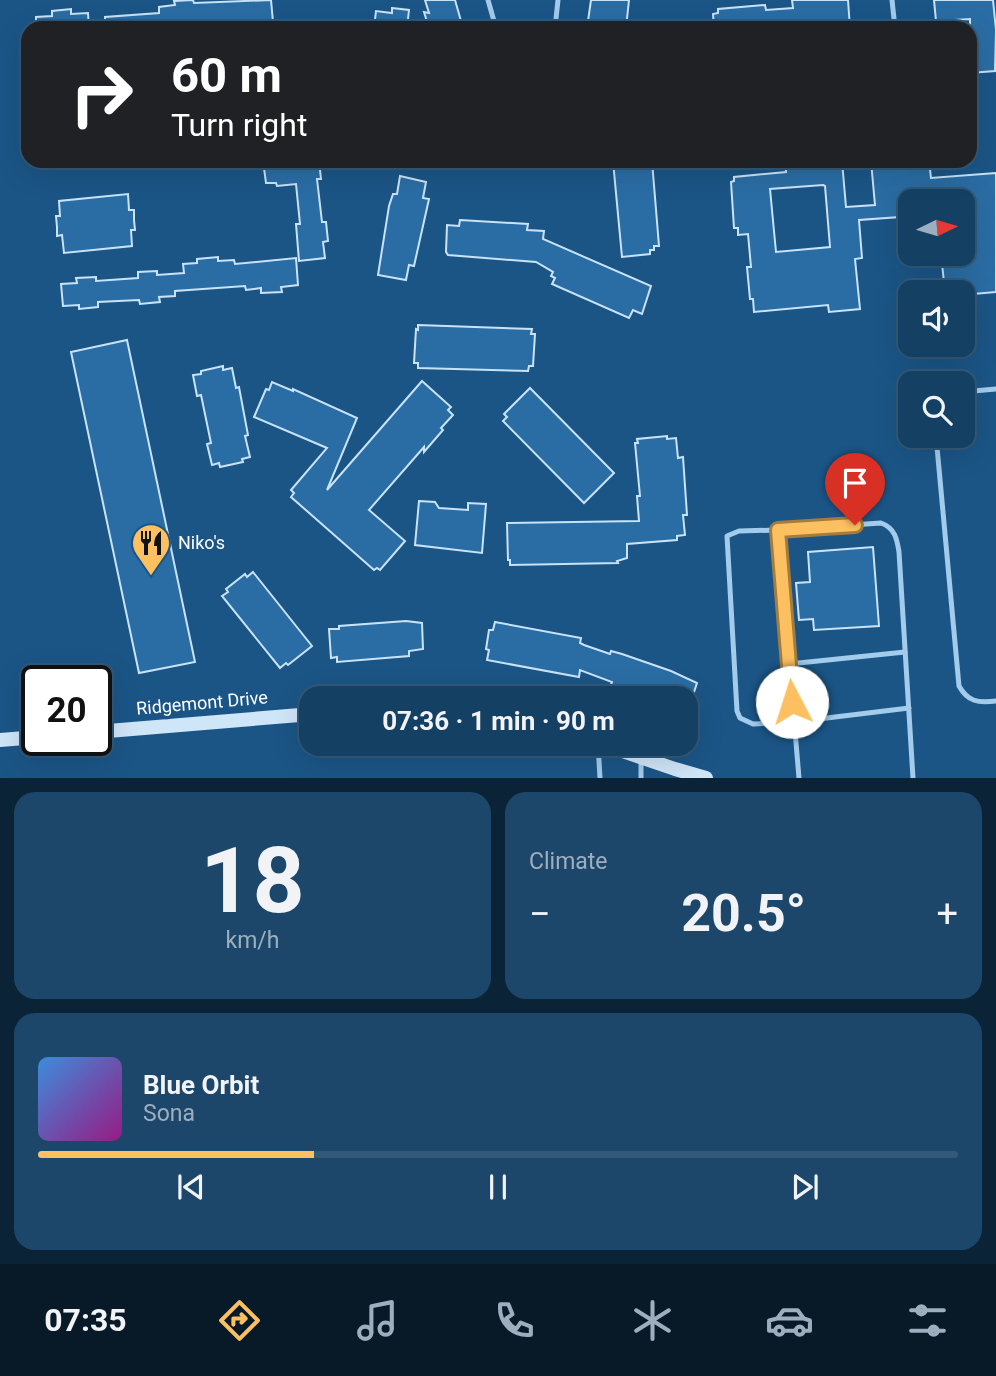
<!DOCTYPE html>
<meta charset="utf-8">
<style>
:root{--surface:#144064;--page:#1d476a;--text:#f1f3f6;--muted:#9dafbf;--line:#335978;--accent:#fcc060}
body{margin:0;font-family:Roboto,sans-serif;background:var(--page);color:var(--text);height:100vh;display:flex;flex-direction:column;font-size:26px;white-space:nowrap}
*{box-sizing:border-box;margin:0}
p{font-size:23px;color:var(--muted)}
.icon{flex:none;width:38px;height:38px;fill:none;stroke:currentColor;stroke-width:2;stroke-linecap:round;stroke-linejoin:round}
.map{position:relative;height:778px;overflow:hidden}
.sheet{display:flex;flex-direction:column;gap:14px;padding:14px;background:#0b2337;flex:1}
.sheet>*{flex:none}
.banner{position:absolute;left:21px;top:21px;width:956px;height:147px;border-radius:21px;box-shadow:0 7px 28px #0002,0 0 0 2px var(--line);background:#202124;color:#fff;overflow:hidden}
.needle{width:46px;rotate:85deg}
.fabs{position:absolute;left:898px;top:189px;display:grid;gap:14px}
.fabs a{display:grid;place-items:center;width:77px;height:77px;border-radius:14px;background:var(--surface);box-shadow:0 7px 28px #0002,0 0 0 2px var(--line);font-size:35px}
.speed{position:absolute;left:21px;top:665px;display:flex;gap:14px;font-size:35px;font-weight:700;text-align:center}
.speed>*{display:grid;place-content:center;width:91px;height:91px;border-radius:50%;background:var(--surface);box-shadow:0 7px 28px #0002,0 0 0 2px var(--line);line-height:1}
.speed .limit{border:4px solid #111;border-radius:10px;background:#fff;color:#111}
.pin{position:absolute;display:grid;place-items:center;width:60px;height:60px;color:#fff;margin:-72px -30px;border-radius:50% 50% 50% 0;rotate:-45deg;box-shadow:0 0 7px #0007}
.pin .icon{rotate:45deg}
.me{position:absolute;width:77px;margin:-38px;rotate:355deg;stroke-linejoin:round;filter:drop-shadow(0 0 5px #0008)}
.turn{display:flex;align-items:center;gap:24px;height:147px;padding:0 35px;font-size:32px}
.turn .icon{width:91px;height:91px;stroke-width:2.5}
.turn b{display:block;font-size:49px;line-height:60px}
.big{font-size:52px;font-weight:700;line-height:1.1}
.sheet .widget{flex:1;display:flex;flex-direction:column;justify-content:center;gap:10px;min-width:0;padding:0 24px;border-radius:21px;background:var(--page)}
.sheet .dial{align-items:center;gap:0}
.dial b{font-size:91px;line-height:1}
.song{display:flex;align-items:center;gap:21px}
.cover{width:84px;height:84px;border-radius:10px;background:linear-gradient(135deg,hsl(210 70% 55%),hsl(310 70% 35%))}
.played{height:7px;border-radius:4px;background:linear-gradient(90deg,var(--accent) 30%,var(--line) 30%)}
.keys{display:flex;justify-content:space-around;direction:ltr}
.heat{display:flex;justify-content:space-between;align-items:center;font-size:38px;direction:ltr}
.sheet .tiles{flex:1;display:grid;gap:14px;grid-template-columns:1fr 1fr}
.widget:last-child{grid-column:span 2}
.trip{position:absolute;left:299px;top:686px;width:399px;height:70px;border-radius:21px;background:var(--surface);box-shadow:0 7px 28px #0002,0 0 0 2px var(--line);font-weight:700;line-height:70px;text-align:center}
.tab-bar{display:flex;height:112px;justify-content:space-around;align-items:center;background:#081a28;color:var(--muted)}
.tab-bar .icon{width:49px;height:49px}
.tab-bar .active{color:var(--accent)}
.tab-bar b{font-size:32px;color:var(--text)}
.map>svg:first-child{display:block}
.building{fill:#2a6da4;stroke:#c8e3f8;stroke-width:2;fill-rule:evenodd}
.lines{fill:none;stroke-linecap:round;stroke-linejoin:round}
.lane{stroke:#a3cbeb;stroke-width:5}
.secondary{stroke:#cfe5f8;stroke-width:14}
.route-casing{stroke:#a47d3e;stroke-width:18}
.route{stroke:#fcc060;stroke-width:12}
.labels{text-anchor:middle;stroke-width:7;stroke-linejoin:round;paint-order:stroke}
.poi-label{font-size:18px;fill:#fff;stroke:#1b5586;text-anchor:start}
.street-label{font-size:18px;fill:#fff;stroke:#1b5586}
</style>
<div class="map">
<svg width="996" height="778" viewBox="0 0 996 778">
<rect width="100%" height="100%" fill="#1b5586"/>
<g class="building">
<path d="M 193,0 L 194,3 L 271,0 L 273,22 L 237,26 L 236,22 L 196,26 L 196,28 L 105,28 L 105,17 L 159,13 L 159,7 L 175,5 L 174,1 Z"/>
<path d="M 425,0 L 455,0 L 463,28 L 429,28 L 424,12 L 429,13 Z"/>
<path d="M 591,0 L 629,0 L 626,28 L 593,28 L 593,22 L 588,21 Z"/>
<path d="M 792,0 L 848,0 L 850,28 L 714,28 L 713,14 L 718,13 L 718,9 L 765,5 L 766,10 L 793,8 Z"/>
<path d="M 934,0 L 993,0 L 996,30 L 995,71 L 970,73 L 970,19 L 936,21 Z"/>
<path d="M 392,8 L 409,10 L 407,28 L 374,28 L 376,11 L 392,13 Z"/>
<path d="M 71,9 L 71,14 L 88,13 L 89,28 L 36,28 L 36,17 L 52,16 L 52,11 Z"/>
<path d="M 263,161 L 319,161 L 321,179 L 317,179 L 322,222 L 326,222 L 328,241 L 323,242 L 325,258 L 299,261 L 296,224 L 300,224 L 296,184 L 277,186 L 276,183 L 266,183 Z"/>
<path d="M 613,161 L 652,161 L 659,246 L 654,246 L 654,250 L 650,250 L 650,254 L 622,257 Z"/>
<path d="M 785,161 L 842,161 L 846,207 L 875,205 L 871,161 L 929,161 L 931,178 L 996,173 L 996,292 L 962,295 L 962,292 L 945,292 L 941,254 L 962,254 L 962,201 L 910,201 L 910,208 L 899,209 L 900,217 L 859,220 L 862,258 L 855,259 L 860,309 L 829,312 L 828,305 L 754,312 L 753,299 L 750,299 L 747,267 L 751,267 L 748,234 L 738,235 L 738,228 L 734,228 L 731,182 L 734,181 L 734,177 L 786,172 ZM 823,185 L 825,186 L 830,247 L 776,252 L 770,189 Z"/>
<path d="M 400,176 L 426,182 L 423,198 L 429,199 L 414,266 L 409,265 L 406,280 L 378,275 L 389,206 L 393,194 L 397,194 Z"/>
<path d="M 128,194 L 129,210 L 134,210 L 134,220 L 135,230 L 131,230 L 132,246 L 64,253 L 62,235 L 57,236 L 57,227 L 56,216 L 60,216 L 59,201 Z"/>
<path d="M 460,220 L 528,224 L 527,230 L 544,231 L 543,239 L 651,286 L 642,314 L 633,310 L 629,318 L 552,284 L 555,278 L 551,276 L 553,272 L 536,262 L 448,255 L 446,252 L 447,225 L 459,226 Z"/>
<path d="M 218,257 L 218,261 L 234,260 L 235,264 L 296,258 L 298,285 L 281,287 L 282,292 L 261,293 L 261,288 L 246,290 L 245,286 L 175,291 L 175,296 L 159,297 L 160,302 L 140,304 L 139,300 L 98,302 L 98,307 L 79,309 L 79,305 L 63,306 L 61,284 L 77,283 L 76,278 L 96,277 L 96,281 L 138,278 L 138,272 L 157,271 L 157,275 L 184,273 L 183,264 L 197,263 L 197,259 Z"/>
<path d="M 418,325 L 532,329 L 531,334 L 535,334 L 533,366 L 529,366 L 528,371 L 418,368 L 418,363 L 414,363 L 416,329 L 418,330 Z"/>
<path d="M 127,340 L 195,662 L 139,673 L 71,352 Z"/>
<path d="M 223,366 L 223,370 L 232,368 L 236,388 L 239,387 L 248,435 L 245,436 L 250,457 L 242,459 L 243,462 L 220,467 L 219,463 L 212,465 L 207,444 L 211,443 L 201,395 L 197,396 L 193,375 L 201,374 L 201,371 Z"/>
<path d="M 422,381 L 451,407 L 448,410 L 453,415 L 441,428 L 443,430 L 424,452 L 424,447 L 369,510 L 405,541 L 380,570 L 377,568 L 374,570 L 291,497 L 294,493 L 291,490 L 327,448 L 254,417 L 266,389 L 269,390 L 272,382 L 293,391 L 293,389 L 357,418 L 327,490 Z"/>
<path d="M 530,388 L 614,473 L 584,503 L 503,421 L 507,417 L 504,414 Z"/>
<path d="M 667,436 L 667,439 L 676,438 L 678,458 L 683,457 L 687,515 L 683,515 L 685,535 L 677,536 L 677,540 L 627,544 L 627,558 L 617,561 L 618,563 L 510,565 L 510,560 L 508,560 L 507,523 L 639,521 L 637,496 L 640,496 L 635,443 L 638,443 L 637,439 Z"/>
<path d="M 419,501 L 435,502 L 439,508 L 468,510 L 468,503 L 486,504 L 482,553 L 415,545 Z"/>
<path d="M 873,547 L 879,626 L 814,630 L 813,619 L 799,620 L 796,583 L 810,582 L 808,552 Z"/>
<path d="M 253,572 L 312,646 L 288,665 L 286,663 L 280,668 L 222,596 L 228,592 L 226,589 L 245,574 L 247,577 Z"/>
<path d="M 406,621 L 422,623 L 423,649 L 409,651 L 409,656 L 337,662 L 337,657 L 331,658 L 329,629 L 339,629 L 339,626 Z"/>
<path d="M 495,622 L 581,638 L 580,643 L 584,645 L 610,654 L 611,651 L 622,654 L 671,671 L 697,683 L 692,698 L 642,698 L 610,687 L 612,682 L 580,670 L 579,677 L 487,660 L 489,650 L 486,649 L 489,630 L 493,630 Z"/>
</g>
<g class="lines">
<g class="lane">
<path d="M 488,0 L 496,28"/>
<path d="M 892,0 L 895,28"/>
<path d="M 555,28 L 558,0"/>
<path d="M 962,392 L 996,389"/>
<path d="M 936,436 L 959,686 C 968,702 978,703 996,701"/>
<path d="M 778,530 L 739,531 L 727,536 L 737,711 L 740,718 L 753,724 L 794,722 L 909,708"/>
<path d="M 789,664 L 905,652"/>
<path d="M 598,744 L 600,778"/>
<path d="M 641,760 L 641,778"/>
<path d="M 799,778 L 778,530 L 881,523 C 895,528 897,539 899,552 L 913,778"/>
</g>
<g class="secondary">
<path d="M 96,732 L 312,714"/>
<path d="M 0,740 L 37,737"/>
<path d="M 602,744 L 675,769 L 706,778"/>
</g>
</g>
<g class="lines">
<defs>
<path id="route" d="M 792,702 L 778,530 L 855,525"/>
</defs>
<use href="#route" class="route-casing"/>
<use href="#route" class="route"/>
</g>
<defs>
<symbol id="restaurant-pin" viewBox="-11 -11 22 30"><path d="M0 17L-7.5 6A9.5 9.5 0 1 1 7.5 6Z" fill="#fcc060" stroke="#1b5586"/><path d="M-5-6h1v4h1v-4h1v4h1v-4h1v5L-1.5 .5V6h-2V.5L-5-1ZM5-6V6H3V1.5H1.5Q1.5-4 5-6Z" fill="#111"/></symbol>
</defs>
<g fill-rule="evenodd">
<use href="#restaurant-pin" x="129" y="521" width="44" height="60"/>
</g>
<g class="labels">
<g class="poi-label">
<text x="178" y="549">Niko's</text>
</g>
<g class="street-label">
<text transform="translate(202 703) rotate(-5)" y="6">Ridgemont Drive</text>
</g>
</g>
</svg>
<div class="fabs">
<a><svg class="needle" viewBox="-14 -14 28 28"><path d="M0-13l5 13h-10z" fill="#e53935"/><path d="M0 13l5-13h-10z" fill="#9dafbf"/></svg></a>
<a><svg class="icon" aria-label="sound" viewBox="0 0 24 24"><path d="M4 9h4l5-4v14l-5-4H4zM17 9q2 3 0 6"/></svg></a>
<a><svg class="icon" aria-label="search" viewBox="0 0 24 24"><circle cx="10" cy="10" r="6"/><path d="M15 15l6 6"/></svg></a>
</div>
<div class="speed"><div class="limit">20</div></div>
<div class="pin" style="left:855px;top:525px;background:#d93025"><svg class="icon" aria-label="arrive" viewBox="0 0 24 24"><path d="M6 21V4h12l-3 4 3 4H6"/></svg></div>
<svg class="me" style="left:792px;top:702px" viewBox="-20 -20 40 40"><circle r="19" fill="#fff"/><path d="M0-13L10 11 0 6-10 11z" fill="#fcc060"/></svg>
<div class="trip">07:36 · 1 min · 90 m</div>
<div class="banner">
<div class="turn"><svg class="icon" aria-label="right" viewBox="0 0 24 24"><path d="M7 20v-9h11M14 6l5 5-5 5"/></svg><div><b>60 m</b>Turn right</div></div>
</div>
</div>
<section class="sheet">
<div class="tiles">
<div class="widget dial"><b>18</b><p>km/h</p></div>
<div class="widget"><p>Climate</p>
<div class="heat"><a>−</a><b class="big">20.5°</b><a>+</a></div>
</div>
<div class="widget">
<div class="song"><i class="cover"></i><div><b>Blue Orbit</b><p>Sona</p></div></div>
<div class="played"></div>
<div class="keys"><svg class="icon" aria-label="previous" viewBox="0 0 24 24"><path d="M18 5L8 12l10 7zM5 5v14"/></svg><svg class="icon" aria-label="pause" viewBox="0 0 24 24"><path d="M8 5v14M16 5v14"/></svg><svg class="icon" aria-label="next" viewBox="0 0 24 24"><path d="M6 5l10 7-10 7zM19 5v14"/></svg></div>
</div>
</div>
</section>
<nav class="tab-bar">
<b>07:35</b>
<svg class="icon active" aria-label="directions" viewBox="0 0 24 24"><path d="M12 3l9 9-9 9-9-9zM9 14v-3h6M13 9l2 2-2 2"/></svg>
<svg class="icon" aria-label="music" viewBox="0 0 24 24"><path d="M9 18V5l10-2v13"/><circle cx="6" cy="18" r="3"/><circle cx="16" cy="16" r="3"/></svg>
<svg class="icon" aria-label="phone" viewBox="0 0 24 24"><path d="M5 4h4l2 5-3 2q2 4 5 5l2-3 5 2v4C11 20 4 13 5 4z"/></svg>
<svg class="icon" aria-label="climate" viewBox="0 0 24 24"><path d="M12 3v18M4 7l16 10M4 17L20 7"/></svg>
<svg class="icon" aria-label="car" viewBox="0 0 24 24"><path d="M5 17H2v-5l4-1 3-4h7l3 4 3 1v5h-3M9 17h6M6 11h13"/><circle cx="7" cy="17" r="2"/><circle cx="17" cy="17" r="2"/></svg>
<svg class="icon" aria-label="filters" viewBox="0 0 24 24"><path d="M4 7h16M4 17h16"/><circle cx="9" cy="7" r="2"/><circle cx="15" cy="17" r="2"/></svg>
</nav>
